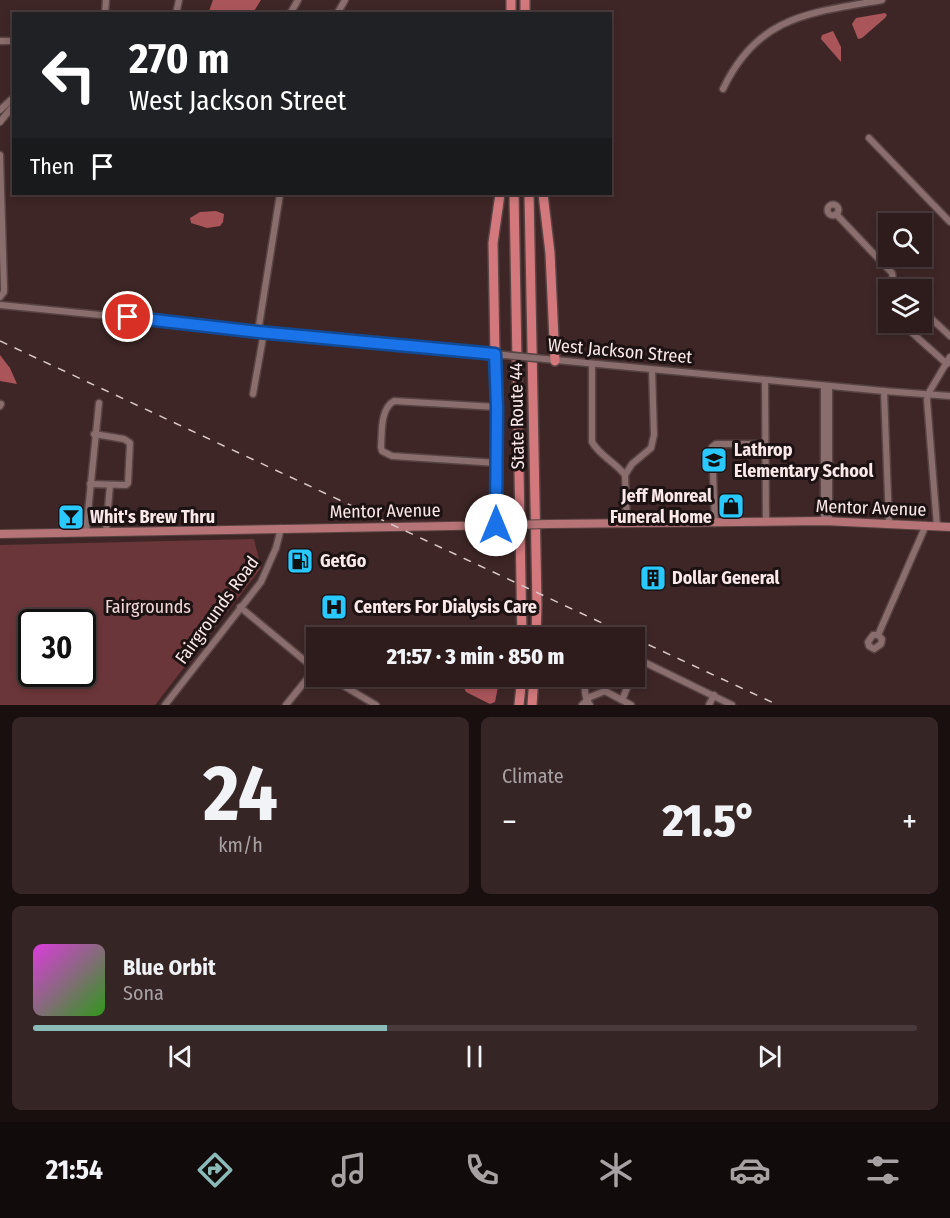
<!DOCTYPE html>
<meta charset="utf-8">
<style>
:root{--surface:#2e1c1c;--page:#362525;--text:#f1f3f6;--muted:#a7a1a3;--line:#493a3b;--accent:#8bbbb9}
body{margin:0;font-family:"Fira Sans Condensed",sans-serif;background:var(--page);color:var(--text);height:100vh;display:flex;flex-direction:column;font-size:22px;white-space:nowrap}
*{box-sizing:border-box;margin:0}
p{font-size:20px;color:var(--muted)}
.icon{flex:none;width:33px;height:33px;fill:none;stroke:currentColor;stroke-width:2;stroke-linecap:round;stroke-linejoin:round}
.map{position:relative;height:705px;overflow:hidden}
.details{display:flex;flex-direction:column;gap:12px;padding:12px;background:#190f0f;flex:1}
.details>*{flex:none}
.hud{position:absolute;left:12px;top:12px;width:600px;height:183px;border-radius:0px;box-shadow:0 3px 9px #0003,0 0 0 2px var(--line);background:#202124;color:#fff;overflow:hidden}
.controls{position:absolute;left:878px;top:213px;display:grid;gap:12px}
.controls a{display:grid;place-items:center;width:54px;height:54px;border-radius:0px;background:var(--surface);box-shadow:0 3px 9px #0003,0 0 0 2px var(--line);font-size:30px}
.speed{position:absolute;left:18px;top:609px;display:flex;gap:12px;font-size:30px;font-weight:700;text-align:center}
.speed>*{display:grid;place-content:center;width:78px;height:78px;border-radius:50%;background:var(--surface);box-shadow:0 3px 9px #0003,0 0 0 2px var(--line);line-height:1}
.speed .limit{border:3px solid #111;border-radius:9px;background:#fff;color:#111}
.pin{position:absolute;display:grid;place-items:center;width:51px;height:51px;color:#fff;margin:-26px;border:3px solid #fff;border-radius:50%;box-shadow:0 2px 6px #0007}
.me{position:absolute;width:66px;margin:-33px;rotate:0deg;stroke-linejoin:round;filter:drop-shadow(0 0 4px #0008)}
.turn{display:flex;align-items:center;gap:21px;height:126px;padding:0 18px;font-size:27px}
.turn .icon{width:78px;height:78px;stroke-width:2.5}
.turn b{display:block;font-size:42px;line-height:51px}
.then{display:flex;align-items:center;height:57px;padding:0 18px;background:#0003;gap:12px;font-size:22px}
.big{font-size:45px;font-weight:800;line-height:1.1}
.details .card{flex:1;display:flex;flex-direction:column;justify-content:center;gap:9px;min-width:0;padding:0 21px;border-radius:9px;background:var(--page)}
.details .dial{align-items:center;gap:0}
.dial b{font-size:78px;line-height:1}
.song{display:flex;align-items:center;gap:18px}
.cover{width:72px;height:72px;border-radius:9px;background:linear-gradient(135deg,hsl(300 70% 55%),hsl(110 70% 35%))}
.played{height:6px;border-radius:3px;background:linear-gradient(90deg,var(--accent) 40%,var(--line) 40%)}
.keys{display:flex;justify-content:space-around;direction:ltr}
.heat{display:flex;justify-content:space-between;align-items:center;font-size:33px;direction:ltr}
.details .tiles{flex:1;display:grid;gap:12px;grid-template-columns:1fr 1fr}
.card:last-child{grid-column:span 2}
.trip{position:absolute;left:306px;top:627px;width:339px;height:60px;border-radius:0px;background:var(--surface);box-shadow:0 3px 9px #0003,0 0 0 2px var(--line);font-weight:800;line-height:60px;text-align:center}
.tab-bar{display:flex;height:96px;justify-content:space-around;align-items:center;background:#120b0b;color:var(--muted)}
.tab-bar .icon{width:42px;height:42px}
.tab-bar .active{color:var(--accent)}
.tab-bar b{font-size:27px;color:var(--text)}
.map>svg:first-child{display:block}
.green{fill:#6b3639;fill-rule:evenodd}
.water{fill:#aa555a}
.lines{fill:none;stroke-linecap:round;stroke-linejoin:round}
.minor-casing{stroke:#584343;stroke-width:9}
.major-casing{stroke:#584343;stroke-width:10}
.highway-casing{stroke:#584343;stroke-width:12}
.minor{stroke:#8a6d6d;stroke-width:6}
.major{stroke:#b67477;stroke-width:8}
.highway{stroke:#d3797d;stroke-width:9}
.rail{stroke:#dbc8c8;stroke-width:1.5;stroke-dasharray:8 8;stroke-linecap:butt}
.minor-bridge-casing{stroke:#584343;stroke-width:9;stroke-linecap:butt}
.major-bridge-casing{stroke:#584343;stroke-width:10;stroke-linecap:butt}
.minor-bridge{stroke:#8a6d6d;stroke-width:6}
.major-bridge{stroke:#b67477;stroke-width:8}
.route-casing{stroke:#114b97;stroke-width:15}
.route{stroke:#1a73e8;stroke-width:10}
.labels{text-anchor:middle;stroke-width:6;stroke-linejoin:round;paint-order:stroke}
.street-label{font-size:18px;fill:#fbe9e9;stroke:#1d1212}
.poi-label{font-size:18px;font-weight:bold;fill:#fbe9e9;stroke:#1d1212;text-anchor:start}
.park-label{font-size:18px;fill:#f2d8d8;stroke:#1d1212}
</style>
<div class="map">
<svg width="950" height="705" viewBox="0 0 950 705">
<rect width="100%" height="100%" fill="#3e2626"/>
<path class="green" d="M 254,539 L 261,568 L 155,705 L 0,705 L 0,545 ZM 32,622 L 82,622 L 82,674 L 32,674 Z"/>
<g class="water">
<path d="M 213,0 L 261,0 L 252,14 L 217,14 L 209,11 Z"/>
<path d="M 885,13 L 887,15 L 885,18 L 862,38 L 858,39 L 852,24 L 856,18 Z"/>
<path d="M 833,31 L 841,47 L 841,62 L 821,39 L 822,35 Z"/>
<path d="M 216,211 L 224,214 L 223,222 L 220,226 L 207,228 L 191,223 L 190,218 L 200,212 Z"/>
<path d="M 0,355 L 10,368 L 17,384 L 0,381 Z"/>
<path d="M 469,677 L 500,677 L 495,702 L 490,704 L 466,692 L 464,688 Z"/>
</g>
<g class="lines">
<defs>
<g id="minor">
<path d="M 105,14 L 106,0"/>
<path d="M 176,14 L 179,0"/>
<path d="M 290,14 L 298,0"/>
<path d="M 337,14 L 345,0"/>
<path d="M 0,41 L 14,41"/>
<path d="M 723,89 C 758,15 810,13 882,0"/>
<path d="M 0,110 L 14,97"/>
<path d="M 0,122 L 14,105"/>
<path d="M 869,138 L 950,222"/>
<path d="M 0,155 L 4,287 L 4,292 L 0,297"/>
<circle cx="833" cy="210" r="5.5"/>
<path d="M 836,214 L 892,273 L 893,279 L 902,290"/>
<path d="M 0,305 L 504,355"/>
<path d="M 921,309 L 950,336"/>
<path d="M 900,322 L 947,364"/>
<path d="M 258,332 L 280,194"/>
<path d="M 495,354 L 497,407 L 497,525"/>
<path d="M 545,359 L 884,391 L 950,396"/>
<path d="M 592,364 L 592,442 C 600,456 615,462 625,475"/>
<path d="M 765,380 L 766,522"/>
<path d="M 829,386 L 829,521"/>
<path d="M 884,391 L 889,523"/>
<path d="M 253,394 L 264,332"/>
<path d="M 0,406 L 1,404"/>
<path d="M 497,463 L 392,456 L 382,451 L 381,447 C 382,433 380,409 394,401 L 497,407"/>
<path d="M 90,484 L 126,485 L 128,483 L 130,443 L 124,439 L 94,434"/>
<path d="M 824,521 L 824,386"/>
<path d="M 627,523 L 625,475 L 632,464 L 651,448 L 654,435 L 652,370"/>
<path d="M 715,523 L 712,447 L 716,444 L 765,444"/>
<path d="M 937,526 L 927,400 L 928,394 L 950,357"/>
<path d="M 86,532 L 99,403"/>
<path d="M 106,532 L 110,485"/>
<path d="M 240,607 L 316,670"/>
<path d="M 878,635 L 882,639 L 881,644 L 874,649 L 869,646 L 868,642 L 873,635 L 878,635 L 926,525"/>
<path d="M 634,669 L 640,663 L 646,663 L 732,705"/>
<path d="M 327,676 L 376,705"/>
<path d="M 586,676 C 585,687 583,696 590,705"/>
<path d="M 605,691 L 605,676"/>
<path d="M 622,700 L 632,676"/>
<path d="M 165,705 L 261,582 L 276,548 L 281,528"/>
<path d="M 286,705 L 315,669"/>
<path d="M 582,705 L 590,697 L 605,691 L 631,705"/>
<path d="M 709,705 L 714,695"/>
</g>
<g id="major">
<path d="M 549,524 L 824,521 L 950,527"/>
<path d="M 0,534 L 507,525"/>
</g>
<g id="highway">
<path d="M 511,0 L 511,14"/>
<path d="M 525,0 L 525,14"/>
<path d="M 514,194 L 522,638"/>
<path d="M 529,194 L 537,604 L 536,638"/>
<path d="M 543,194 L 550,253 L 555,361"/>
<path d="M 495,354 L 493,243 L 500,194"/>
<path d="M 519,705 L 522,676"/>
<path d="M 532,705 L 534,676"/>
</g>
</defs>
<use href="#minor" class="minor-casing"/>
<use href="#major" class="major-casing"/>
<use href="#highway" class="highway-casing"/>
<use href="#minor" class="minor"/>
<use href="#major" class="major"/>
<use href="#highway" class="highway"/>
<g class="rail">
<path d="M 0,341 L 634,638"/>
<path d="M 634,638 L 778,705"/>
</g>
<defs>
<path id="minor-bridge" d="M 504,355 L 545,359"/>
<path id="major-bridge" d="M 507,525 L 549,524"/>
</defs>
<use href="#minor-bridge" class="minor-bridge-casing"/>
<use href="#major-bridge" class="major-bridge-casing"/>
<use href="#minor-bridge" class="minor-bridge"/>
<use href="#major-bridge" class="major-bridge"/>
</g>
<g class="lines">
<defs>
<path id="route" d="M 128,317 L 258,332 L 495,354 L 497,407 L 496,525"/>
</defs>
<use href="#route" class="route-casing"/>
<use href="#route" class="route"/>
</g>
<defs>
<symbol id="school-square" viewBox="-11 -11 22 22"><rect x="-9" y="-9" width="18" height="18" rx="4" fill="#29c8ff" stroke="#1d1212"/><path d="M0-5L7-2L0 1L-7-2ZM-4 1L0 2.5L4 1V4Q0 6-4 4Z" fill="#111"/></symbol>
<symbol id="shop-square" viewBox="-11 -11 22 22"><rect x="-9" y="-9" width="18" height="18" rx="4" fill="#29c8ff" stroke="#1d1212"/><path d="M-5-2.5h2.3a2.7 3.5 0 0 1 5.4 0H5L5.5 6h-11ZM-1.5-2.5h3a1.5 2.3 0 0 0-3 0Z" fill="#111"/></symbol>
<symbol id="bar-square" viewBox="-11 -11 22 22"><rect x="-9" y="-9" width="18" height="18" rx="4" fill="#29c8ff" stroke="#1d1212"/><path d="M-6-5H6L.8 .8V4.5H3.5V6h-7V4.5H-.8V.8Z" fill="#111"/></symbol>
<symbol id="fuel-square" viewBox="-11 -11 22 22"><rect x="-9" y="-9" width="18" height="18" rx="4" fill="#29c8ff" stroke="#1d1212"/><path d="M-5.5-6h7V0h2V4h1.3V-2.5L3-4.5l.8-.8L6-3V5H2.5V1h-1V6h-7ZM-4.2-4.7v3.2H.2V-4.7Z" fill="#111"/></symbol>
<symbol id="building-square" viewBox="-11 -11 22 22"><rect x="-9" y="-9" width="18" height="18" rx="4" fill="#29c8ff" stroke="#1d1212"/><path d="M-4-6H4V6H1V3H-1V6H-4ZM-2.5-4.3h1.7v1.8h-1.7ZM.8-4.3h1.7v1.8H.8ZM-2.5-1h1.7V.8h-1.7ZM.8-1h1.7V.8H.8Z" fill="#111"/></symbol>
<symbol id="hospital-square" viewBox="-11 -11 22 22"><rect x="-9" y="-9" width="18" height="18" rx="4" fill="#29c8ff" stroke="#1d1212"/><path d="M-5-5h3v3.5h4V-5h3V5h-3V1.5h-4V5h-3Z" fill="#111"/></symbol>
</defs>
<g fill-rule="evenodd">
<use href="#school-square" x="699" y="445" width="30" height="30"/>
<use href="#shop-square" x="716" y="491" width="30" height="30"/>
<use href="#bar-square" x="56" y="502" width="30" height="30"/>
<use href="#fuel-square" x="285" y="546" width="30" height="30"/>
<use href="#building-square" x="638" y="563" width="30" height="30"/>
<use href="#hospital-square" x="319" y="592" width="30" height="30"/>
</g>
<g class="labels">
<g class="street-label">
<text transform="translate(620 351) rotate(5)" y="6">West Jackson Street</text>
<text transform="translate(517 416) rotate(-91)" y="6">State Route 44</text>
<text transform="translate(871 508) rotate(2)" y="6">Mentor Avenue</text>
<text transform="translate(385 511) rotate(-1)" y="6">Mentor Avenue</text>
<text transform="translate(217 610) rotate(-54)" y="6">Fairgrounds Road</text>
</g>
<g class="poi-label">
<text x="734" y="456">Lathrop<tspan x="734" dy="21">Elementary School</tspan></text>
<text x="712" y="502" text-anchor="end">Jeff Monreal<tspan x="712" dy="21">Funeral Home</tspan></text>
<text x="90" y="523">Whit's Brew Thru</text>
<text x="320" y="567">GetGo</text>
<text x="672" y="584">Dollar General</text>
<text x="354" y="613">Centers For Dialysis Care</text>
</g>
<g class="park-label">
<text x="148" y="613">Fairgrounds</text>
</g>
</g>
</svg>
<div class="controls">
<a><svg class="icon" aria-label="search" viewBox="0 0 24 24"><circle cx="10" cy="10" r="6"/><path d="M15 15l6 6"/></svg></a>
<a><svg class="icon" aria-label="layers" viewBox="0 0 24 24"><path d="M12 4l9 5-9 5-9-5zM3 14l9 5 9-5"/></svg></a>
</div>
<div class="speed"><div class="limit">30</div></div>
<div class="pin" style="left:128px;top:317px;background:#d93025"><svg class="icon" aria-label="arrive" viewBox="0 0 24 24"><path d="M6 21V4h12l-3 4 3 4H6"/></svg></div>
<svg class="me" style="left:496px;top:525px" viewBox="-20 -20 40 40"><circle r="19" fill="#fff"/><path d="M0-13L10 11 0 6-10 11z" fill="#1a73e8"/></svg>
<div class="trip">21:57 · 3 min · 850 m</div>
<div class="hud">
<div class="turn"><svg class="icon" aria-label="left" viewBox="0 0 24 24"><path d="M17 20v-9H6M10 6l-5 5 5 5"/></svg><div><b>270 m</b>West Jackson Street</div></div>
<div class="then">Then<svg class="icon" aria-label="arrive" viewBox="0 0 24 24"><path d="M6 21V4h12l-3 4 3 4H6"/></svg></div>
</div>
</div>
<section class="details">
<div class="tiles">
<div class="card dial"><b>24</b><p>km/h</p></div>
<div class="card"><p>Climate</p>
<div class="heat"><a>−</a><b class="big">21.5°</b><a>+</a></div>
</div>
<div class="card">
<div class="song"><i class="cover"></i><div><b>Blue Orbit</b><p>Sona</p></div></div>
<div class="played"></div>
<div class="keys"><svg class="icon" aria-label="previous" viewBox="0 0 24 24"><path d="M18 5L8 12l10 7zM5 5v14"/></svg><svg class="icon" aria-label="pause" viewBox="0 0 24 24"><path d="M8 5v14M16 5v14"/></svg><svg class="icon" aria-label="next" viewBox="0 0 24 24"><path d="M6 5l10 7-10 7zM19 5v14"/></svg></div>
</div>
</div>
</section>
<nav class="tab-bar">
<b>21:54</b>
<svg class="icon active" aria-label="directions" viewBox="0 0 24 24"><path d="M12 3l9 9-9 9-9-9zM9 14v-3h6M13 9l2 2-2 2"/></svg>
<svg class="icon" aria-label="music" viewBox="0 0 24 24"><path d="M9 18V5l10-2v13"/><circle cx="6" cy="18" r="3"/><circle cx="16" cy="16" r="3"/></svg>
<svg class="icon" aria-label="phone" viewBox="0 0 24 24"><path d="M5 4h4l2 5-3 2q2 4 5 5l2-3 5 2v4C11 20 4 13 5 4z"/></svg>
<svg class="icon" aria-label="climate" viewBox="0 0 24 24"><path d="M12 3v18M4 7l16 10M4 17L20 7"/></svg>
<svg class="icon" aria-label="car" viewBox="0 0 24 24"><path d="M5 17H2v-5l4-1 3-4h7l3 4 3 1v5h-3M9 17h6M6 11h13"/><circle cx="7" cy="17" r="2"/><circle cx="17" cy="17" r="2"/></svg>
<svg class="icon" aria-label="filters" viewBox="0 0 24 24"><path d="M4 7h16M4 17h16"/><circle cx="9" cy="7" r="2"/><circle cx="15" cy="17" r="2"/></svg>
</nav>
